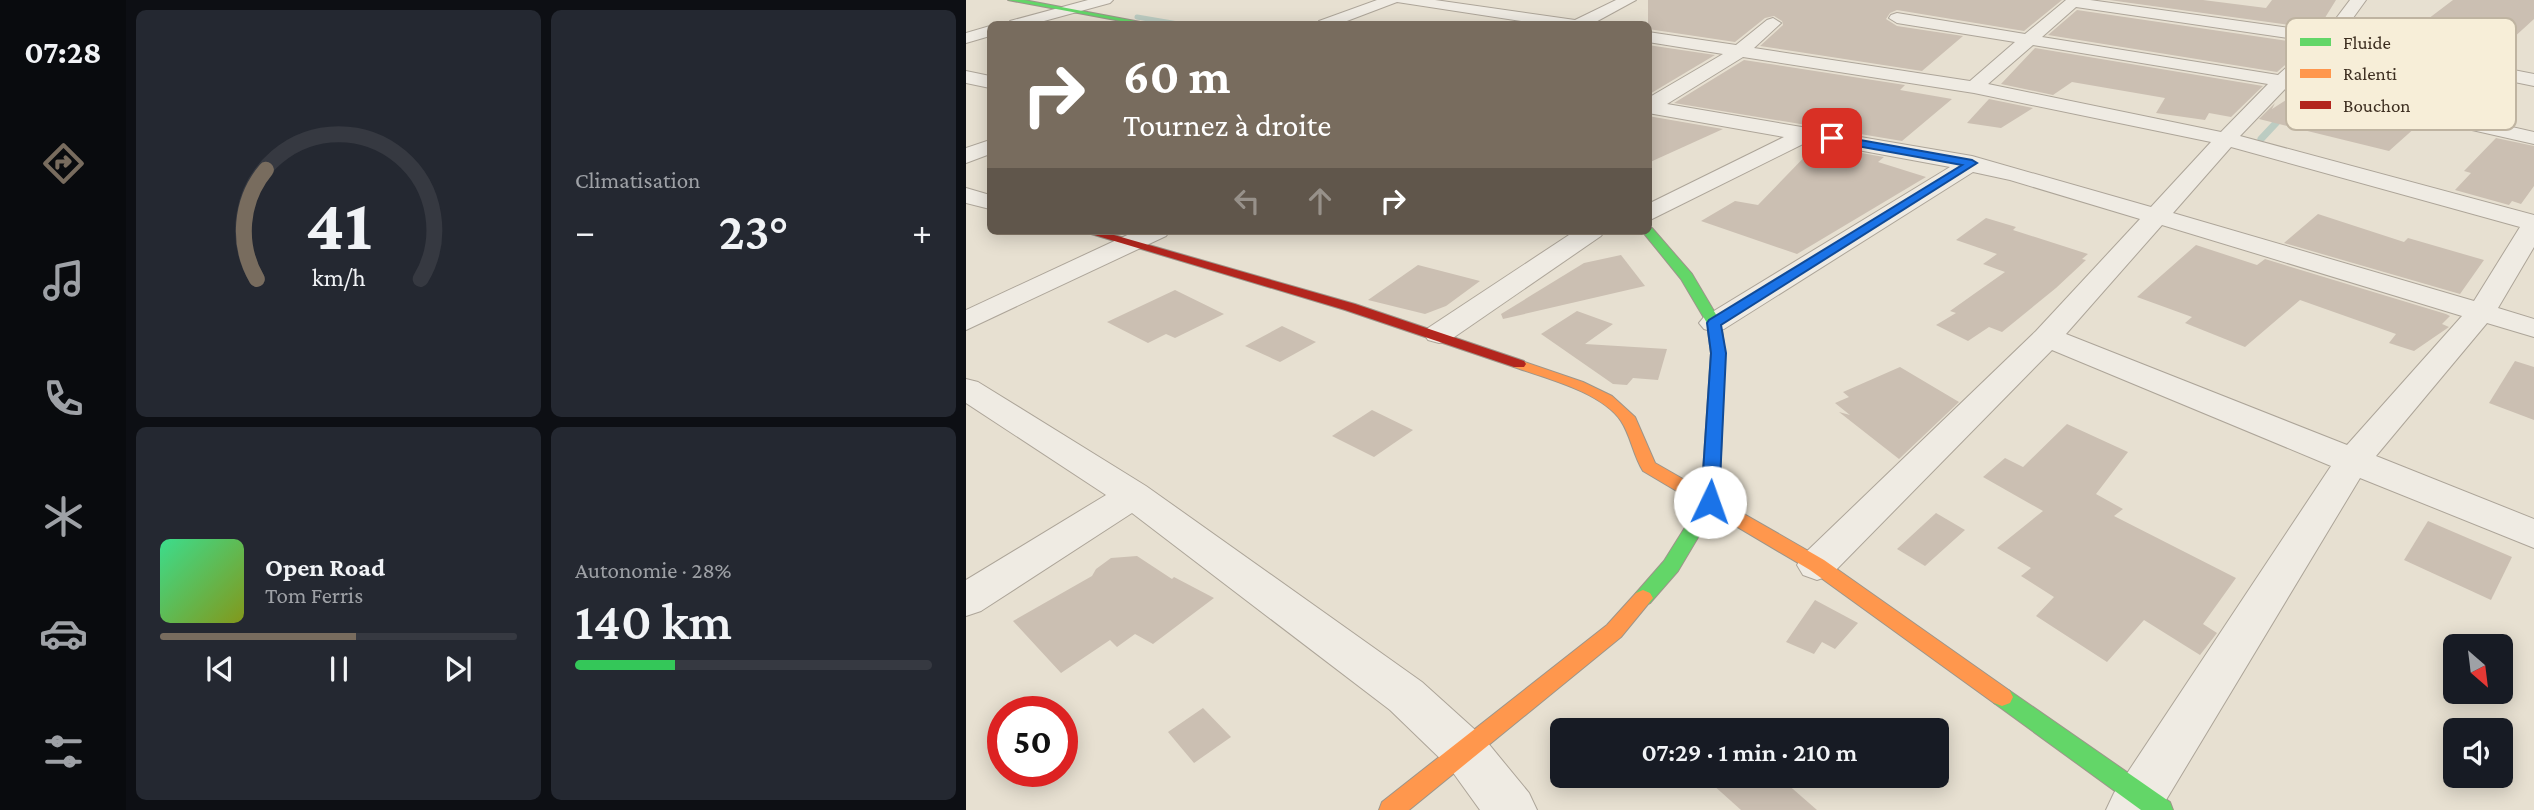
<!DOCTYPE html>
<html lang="fr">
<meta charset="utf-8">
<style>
:root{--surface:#171b24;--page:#242831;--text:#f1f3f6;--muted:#9ea1a6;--line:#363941;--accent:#786c5e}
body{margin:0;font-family:"Crimson Pro",serif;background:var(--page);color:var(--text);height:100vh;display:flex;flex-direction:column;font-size:26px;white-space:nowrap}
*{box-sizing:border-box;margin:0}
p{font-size:23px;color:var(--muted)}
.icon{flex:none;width:38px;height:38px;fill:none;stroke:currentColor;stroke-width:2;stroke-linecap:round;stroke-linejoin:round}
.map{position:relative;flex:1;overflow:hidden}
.drawer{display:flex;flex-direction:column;gap:10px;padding:10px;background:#0d0f14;width:840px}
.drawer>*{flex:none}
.guide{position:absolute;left:21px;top:21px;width:665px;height:214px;border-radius:10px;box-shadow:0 4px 18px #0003;background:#786c5e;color:#fff;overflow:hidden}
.needle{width:46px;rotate:152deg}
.fabs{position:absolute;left:1477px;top:634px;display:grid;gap:14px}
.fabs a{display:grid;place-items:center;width:70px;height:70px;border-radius:10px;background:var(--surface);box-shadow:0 4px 18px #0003;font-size:35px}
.speed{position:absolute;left:21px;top:696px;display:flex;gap:14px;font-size:35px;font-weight:700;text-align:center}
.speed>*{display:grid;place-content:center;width:91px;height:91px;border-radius:50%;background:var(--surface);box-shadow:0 4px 18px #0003;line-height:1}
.speed .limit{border:10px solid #d22;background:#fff;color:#111}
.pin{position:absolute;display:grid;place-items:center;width:60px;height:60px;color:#fff;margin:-30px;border-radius:14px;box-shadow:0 4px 10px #0006}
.me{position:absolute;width:77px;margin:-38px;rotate:3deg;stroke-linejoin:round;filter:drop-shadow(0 0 5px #0008)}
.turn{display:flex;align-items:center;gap:24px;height:147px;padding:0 21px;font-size:32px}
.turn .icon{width:91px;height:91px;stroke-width:2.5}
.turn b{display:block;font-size:49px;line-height:60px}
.lanes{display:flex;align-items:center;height:66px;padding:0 21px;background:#0003;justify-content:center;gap:35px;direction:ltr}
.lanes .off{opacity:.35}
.big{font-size:52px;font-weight:600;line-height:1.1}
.drawer .tile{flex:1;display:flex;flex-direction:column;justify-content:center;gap:10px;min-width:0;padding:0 24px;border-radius:10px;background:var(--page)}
.drawer .dial{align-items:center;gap:0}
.dial svg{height:182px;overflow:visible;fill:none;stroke:var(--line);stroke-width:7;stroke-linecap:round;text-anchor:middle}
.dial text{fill:var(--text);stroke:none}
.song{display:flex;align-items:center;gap:21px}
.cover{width:84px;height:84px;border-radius:10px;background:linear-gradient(135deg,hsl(150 70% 55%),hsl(70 70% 35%))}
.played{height:7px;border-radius:4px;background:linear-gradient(90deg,var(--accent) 55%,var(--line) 55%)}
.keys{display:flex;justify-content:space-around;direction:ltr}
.heat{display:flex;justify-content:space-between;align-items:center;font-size:38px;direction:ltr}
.charge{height:10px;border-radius:5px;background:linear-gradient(90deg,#34c759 28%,var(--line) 0)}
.drawer .tiles{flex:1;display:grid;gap:10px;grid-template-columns:repeat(2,1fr)}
.trip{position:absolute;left:584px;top:718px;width:399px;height:70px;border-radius:10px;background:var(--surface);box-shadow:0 4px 18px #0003;font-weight:600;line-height:70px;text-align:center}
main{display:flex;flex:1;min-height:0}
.dock{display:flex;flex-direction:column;width:126px;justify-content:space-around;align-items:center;background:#090b0e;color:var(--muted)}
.dock .icon{width:49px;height:49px}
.dock .on{color:var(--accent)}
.dock b{font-size:32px;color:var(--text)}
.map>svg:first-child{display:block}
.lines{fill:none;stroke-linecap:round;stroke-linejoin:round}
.stream-far1{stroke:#bcccc2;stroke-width:5}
.stream{stroke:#bcccc2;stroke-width:7}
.building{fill:#cbbfb2}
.street-casing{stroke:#ada599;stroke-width:2}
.fast-casing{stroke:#9c958a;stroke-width:2}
.slow-casing{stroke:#9c958a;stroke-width:2}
.jam-casing{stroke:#9c958a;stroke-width:2}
.street{fill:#efebe3;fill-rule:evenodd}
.fast{fill:#63d668;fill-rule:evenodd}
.slow{fill:#ff974d;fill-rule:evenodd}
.jam{fill:#b3261e;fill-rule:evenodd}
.route{fill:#1a73e8;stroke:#114b97;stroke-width:2}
.key{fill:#f7eed8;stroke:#bfb4a1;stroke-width:2}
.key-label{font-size:19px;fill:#3d2e20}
</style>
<main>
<nav class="dock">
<b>07:28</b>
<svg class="icon on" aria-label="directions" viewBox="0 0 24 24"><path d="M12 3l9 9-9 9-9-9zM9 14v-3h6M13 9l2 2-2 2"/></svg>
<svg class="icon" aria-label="music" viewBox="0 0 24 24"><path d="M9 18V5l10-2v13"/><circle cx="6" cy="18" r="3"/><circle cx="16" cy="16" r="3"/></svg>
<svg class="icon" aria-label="phone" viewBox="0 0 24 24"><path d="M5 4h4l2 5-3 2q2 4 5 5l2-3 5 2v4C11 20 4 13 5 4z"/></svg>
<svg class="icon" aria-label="climate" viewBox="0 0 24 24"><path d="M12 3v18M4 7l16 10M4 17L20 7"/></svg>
<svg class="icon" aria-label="car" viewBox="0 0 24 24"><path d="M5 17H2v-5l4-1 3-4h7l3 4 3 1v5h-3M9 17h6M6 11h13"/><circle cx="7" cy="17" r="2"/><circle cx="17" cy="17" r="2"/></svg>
<svg class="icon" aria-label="filters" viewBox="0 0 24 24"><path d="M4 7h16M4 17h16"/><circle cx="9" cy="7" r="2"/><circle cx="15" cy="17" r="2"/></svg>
</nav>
<section class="drawer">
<div class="tiles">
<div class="tile dial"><svg viewBox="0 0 100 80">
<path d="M14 69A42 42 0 1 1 86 69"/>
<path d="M14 69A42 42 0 0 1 18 21" stroke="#786c5e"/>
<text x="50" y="56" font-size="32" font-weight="700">41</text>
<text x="50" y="72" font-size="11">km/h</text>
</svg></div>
<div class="tile"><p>Climatisation</p>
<div class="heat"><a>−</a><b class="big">23°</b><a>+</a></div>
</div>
<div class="tile">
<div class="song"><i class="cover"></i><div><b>Open Road</b><p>Tom Ferris</p></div></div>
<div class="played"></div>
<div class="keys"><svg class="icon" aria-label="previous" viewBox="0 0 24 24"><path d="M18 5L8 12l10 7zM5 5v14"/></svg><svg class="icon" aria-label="pause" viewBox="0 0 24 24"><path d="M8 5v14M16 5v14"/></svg><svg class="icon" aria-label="next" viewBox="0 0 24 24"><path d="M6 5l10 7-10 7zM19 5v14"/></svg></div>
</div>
<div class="tile"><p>Autonomie · 28%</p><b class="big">140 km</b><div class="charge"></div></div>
</div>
</section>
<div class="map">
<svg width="1568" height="810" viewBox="0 0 1568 810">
<rect width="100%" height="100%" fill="#e7e0d1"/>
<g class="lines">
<g class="stream-far1">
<path d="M 171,17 L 212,24"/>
<path d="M 1389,37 L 1397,27"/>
<path d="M 1336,95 L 1356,94"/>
</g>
<g class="stream">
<path d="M 1339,93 L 1356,94"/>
<path d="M 1295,139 L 1338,93"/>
</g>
</g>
<g class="building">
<path d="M 682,0 L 1096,0 L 1058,31 L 931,10 L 924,13 L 920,19 L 931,26 L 997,36 L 956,71 L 794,46 L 817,25 L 816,21 L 808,16 L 799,18 L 769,42 L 682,29 Z"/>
<path d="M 1143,0 L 1237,0 L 1300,8 L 1306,0 L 1370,0 L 1352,29 Z"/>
<path d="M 1487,0 L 1568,0 L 1568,19 L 1534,50 L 1531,50 L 1517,61 L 1429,44 Z"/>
<path d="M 1111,10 L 1343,44 L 1311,72 L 1082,35 Z"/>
<path d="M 682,45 L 749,55 L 682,95 Z"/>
<path d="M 1069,48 L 1297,86 L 1265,117 L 1243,113 L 1239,120 L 1190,113 L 1199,98 L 1106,82 L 1087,95 L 1035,84 Z"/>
<path d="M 778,60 L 939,85 L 934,90 L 986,99 L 936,141 L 708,103 Z"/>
<path d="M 1331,93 L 1447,119 L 1442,124 L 1451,126 L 1423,151 L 1293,119 L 1309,103 L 1306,109 Z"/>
<path d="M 1023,99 L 1067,108 L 1035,128 L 1001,123 Z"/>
<path d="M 682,116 L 757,129 L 682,163 Z"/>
<path d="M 1530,138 L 1568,146 L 1568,186 L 1555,204 L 1546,201 L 1543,205 L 1489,190 L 1505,173 L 1498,171 Z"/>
<path d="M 850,145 L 918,157 L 912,162 L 960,177 L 831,254 L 735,221 L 769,201 L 792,205 Z"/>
<path d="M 1352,214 L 1438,242 L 1442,238 L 1518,260 L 1494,294 L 1318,243 Z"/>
<path d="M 1020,218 L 1050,227 L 1047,230 L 1122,254 L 1116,259 L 1120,260 L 1090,288 L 1036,332 L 1023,327 L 1002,341 L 970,325 L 990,313 L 984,311 L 1039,272 L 1017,264 L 1031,254 L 990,240 Z"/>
<path d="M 1230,245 L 1291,265 L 1299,259 L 1480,314 L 1484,316 L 1476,324 L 1483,327 L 1448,351 L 1423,343 L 1430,334 L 1334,300 L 1279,347 L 1219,323 L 1226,317 L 1171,297 Z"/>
<path d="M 655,255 L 679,286 L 537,319 L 535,314 L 618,263 Z"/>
<path d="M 452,265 L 514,281 L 480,306 L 459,314 L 402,300 Z"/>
<path d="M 209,290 L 258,314 L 209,338 L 200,334 L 182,343 L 141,322 Z"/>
<path d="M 611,311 L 647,324 L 619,344 L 701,349 L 692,380 L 667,378 L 661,385 L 647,384 L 575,334 Z"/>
<path d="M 316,326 L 350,342 L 314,362 L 279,346 Z"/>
<path d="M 1549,361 L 1568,367 L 1568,420 L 1523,403 Z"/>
<path d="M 934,367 L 993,402 L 933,459 L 873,412 L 884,415 L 869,403 L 883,397 L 877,392 Z"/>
<path d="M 406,410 L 447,430 L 408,457 L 366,436 Z"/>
<path d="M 1101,424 L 1162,452 L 1130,494 L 1157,509 L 1148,516 L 1270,578 L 1237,624 L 1251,633 L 1234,655 L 1178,620 L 1141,662 L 1070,616 L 1088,597 L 1055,576 L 1065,568 L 1031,548 L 1077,511 L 1017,477 L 1039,458 L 1057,467 Z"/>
<path d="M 970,513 L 999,530 L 959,566 L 931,549 Z"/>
<path d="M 1462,521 L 1546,557 L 1525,600 L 1438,560 Z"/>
<path d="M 171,556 L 206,579 L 208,577 L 248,598 L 187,644 L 169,634 L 151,647 L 144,640 L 95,673 L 47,621 L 126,576 L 130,569 L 145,558 Z"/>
<path d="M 849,600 L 892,623 L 869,649 L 856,642 L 848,654 L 820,642 Z"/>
<path d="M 237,708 L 265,737 L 228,763 L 202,732 Z"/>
<path d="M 736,775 L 811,775 L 851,810 L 775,810 Z"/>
</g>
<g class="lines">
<defs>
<g id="street">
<path d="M 122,0 L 147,0 L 144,3 L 67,24 L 42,24 L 44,21 Z"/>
<path d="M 411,0 L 469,0 L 609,20 L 650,0 L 670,0 L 626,24 L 574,24 L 431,2 L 373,24 L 351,24 L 353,21 Z"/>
<path d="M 1100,0 L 1124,0 L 1359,33 L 1384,0 L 1400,0 L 1374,36 L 1568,74 L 1568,86 L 1367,45 L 1330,78 L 1568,132 L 1568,144 L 1320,88 L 1274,136 L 1568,215 L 1568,247 L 1532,308 L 1568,319 L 1568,337 L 1521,323 L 1410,456 L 1568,519 L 1568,548 L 1394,478 L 1194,810 L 1140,810 L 1148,793 L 1365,466 L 1086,350 L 865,575 L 851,580 L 837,575 L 831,565 L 837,555 L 1070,331 L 1174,219 L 1044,180 L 1007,172 L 758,329 L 748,332 L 738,329 L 733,323 L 738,317 L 984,167 L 843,141 L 682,221 L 682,204 L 818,137 L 682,113 L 682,98 L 757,54 L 682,42 L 682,32 L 770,45 L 801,20 L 807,18 L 815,23 L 788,48 L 1004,81 L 1049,42 L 931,23 L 923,18 L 925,15 L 931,13 L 1059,34 ZM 1110,7 L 1349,42 L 1312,75 L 1076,37 ZM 1067,45 L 1302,84 L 1255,132 L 1022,84 ZM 777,57 L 1008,93 L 1245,142 L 1185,207 L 1006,156 L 701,104 ZM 1265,147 L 1554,227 L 1508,301 L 1207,213 ZM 1196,225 L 1496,316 L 1381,445 L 1100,334 Z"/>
<path d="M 24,26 L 24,36 L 0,43 L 0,33 Z"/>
<path d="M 0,71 L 24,76 L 24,88 L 0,83 Z"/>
<path d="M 24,140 L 24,154 L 0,163 L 0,148 Z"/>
<path d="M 0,188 L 24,195 L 24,209 L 0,203 Z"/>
<path d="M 170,231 L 204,231 L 200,236 L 0,330 L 0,310 Z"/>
<path d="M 609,231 L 639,231 L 635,236 L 484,340 L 473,343 L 462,340 L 458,334 L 462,328 Z"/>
<path d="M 0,379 L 12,382 L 180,486 L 456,682 L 517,737 L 563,793 L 571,810 L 514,810 L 483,767 L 424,710 L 166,513 L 15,611 L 0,616 L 0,580 L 140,495 L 0,403 Z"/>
</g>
<g id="fast">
<path d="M 42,0 L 58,0 L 185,24 L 171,24 Z"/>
<path d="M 682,228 L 686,228 L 726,274 L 755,323 L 759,353 L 753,502 L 712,571 L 684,603 L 677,606 L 670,603 L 667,598 L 670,593 L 698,561 L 735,502 L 745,353 L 741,323 L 715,279 L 676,231 L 682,231 Z"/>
<path d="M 1036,688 L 1044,691 L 1204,802 L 1207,810 L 1175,810 L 1028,703 L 1025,697 L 1028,691 Z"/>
</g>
<g id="slow">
<path d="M 553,360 L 617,382 L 646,396 L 669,417 L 689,463 L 858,560 L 1044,691 L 1047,697 L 1044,703 L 1036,706 L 1028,703 L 844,570 L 677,471 C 667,455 665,436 655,421 C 636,392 579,378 548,367 L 546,364 L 548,361 Z"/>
<path d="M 677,590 L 684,593 L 687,598 L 655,637 L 443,810 L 413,810 L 416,802 L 641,625 L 670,593 Z"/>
</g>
<path id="jam" d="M 115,231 L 134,231 L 389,304 L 558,361 L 560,364 L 558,367 L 548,367 L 379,310 Z"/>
</defs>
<use href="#street" class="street-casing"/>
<use href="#fast" class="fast-casing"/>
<use href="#slow" class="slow-casing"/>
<use href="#jam" class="jam-casing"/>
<use href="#street" class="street"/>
<use href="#fast" class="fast"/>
<use href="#slow" class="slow"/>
<use href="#jam" class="jam"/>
</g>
<path class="route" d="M 866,135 L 1006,160 L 1011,163 L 755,325 L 760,353 L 753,502 L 751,507 L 738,507 L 735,502 L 745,353 L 741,323 L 743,320 L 996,165 L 863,141 L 863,136 Z"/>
<rect x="1320" y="18" width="230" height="112" rx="10" class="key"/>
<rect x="1334" y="38" width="31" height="8" fill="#63d668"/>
<rect x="1334" y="69" width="31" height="9" fill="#ff974d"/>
<rect x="1334" y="101" width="31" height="8" fill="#b3261e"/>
<g class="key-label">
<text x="1377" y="49">Fluide</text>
<text x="1377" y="80">Ralenti</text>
<text x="1377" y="112">Bouchon</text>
</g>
</svg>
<div class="fabs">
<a><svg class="needle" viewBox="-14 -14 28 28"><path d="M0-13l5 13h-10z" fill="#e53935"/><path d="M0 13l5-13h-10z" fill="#9ea1a6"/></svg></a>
<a><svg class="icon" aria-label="sound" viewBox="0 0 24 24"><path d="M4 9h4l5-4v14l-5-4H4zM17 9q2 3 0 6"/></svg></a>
</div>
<div class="speed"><div class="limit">50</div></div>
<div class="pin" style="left:866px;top:138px;background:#d93025"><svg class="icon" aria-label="arrive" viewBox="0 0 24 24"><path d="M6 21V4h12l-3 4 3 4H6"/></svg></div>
<svg class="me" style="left:744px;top:502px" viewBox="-20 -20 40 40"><circle r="19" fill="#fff"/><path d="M0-13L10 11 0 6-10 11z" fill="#1a73e8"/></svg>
<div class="trip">07:29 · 1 min · 210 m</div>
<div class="guide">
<div class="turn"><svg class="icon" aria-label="right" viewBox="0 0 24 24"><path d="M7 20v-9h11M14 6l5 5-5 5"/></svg><div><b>60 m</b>Tournez à droite</div></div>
<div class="lanes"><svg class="icon off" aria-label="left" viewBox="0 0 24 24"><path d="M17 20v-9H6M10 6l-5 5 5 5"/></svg><svg class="icon off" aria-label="ahead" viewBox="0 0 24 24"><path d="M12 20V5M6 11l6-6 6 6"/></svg><svg class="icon" aria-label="right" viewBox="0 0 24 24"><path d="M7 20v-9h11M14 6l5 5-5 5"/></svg></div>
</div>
</div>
</main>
